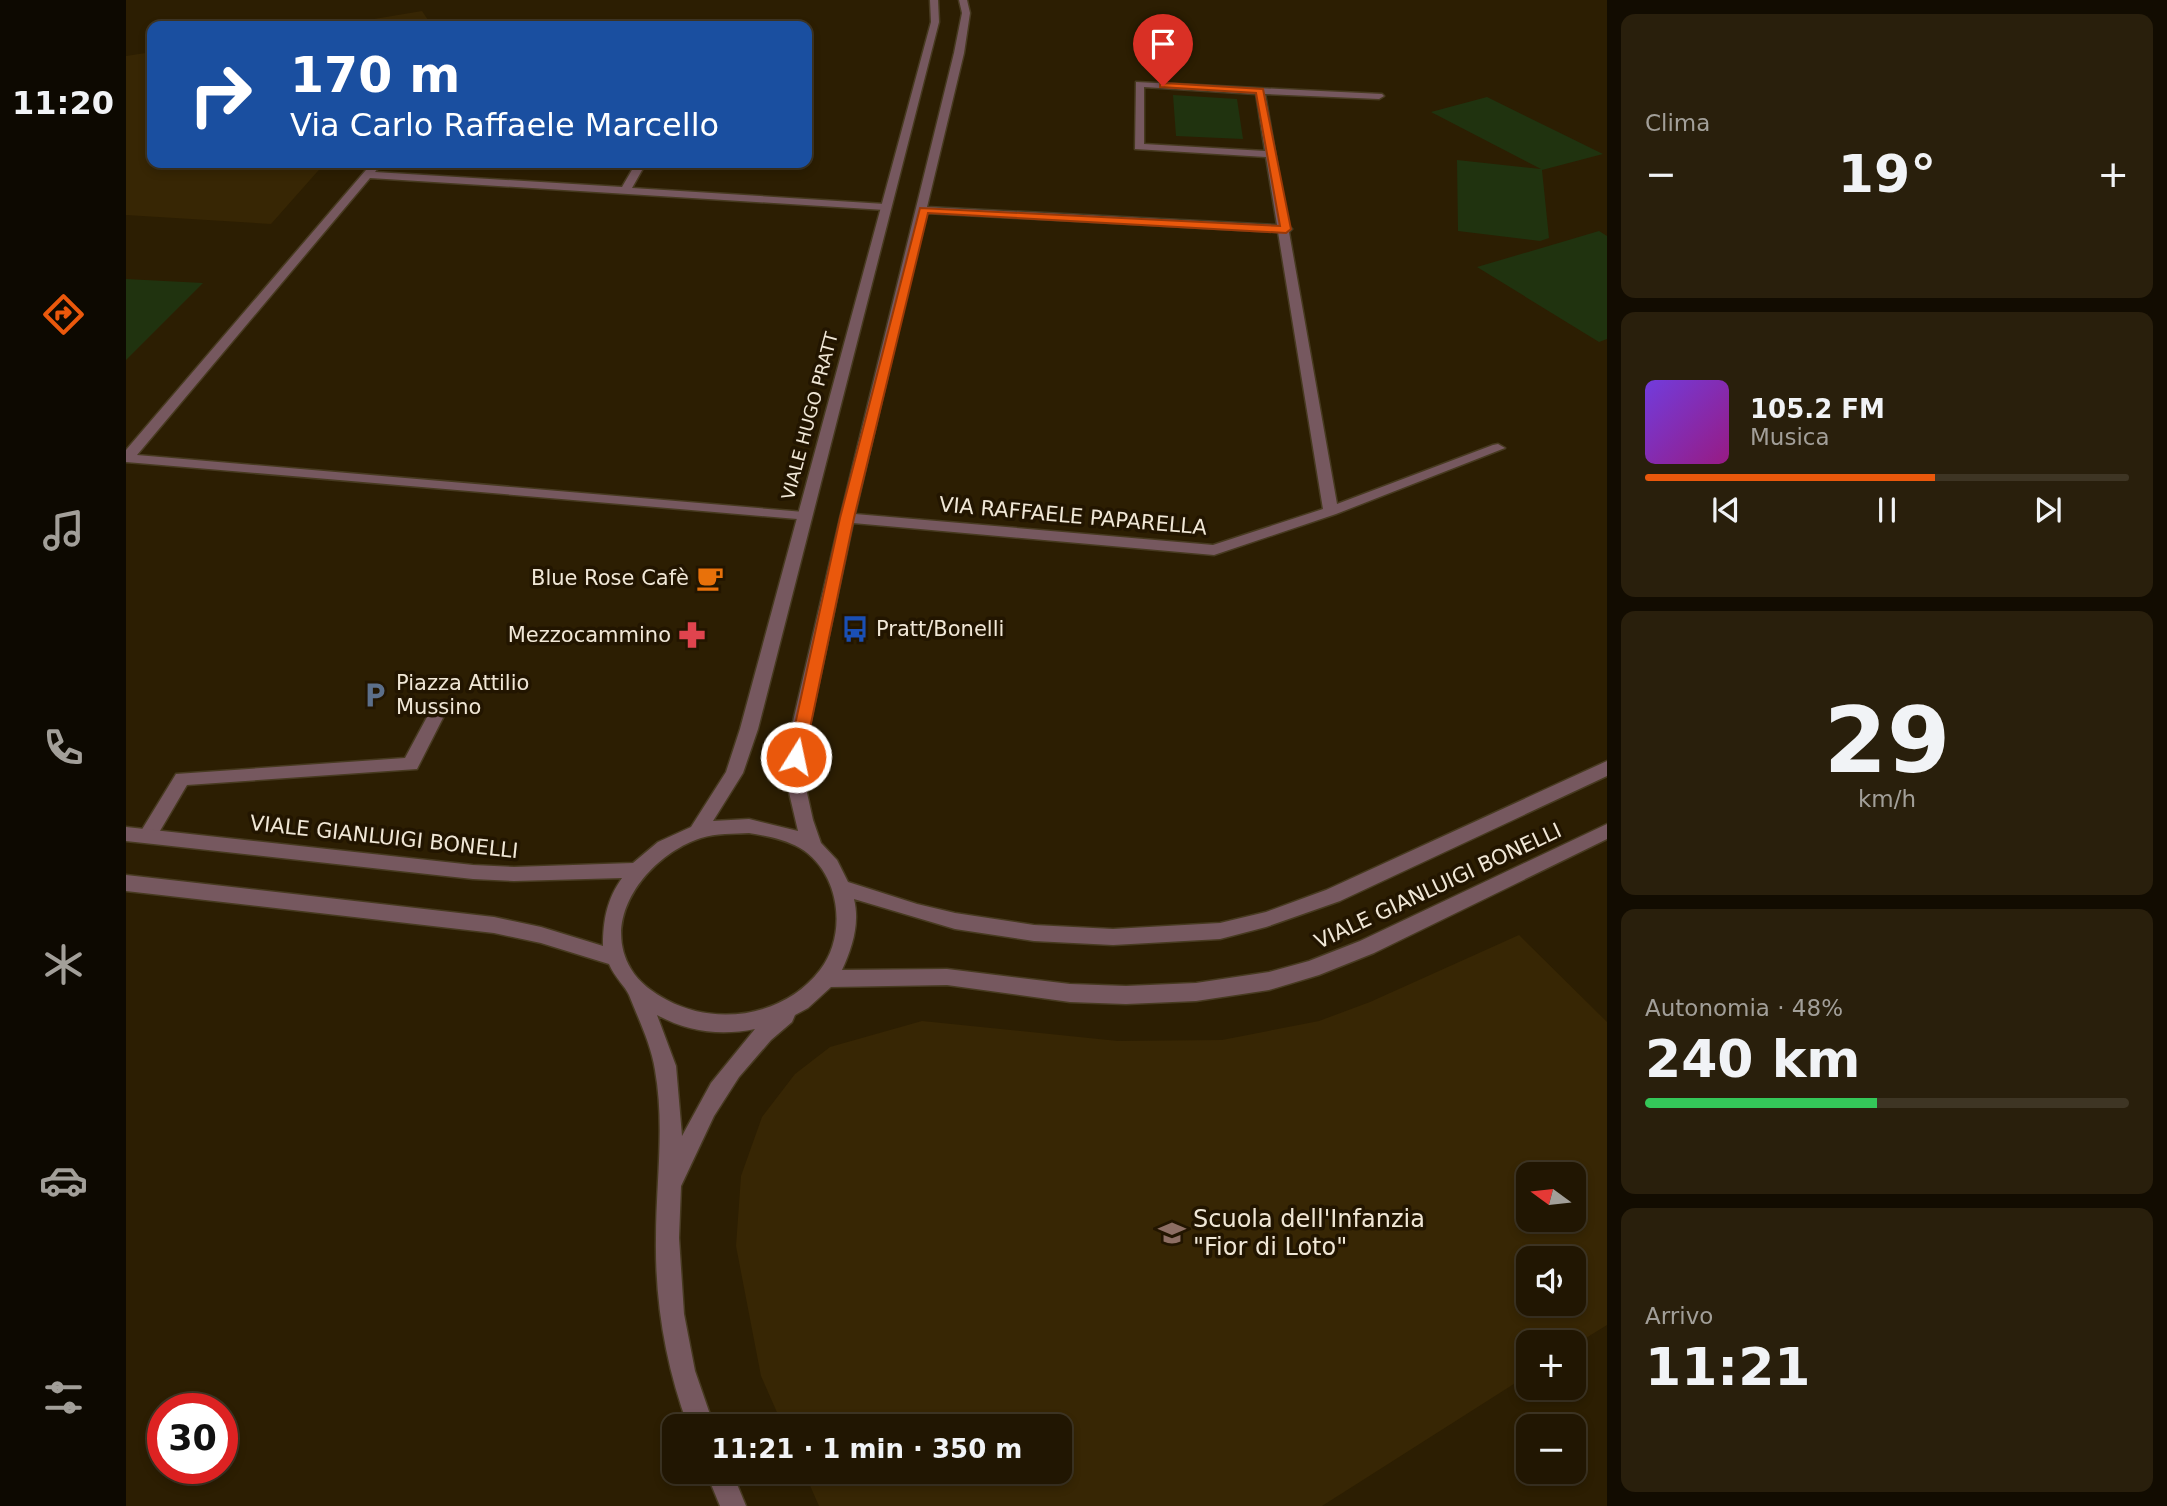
<!DOCTYPE html>
<html lang="it">
<meta charset="utf-8">
<style>
:root{--surface:#211602;--page:#291f0c;--text:#f1f3f6;--muted:#a29f99;--line:#3e3524;--accent:#ea580c}
body{margin:0;font-family:"DejaVu Sans",sans-serif;background:var(--page);color:var(--text);height:100vh;display:flex;flex-direction:column;font-size:26px;white-space:nowrap}
*{box-sizing:border-box;margin:0}
p{font-size:23px;color:var(--muted)}
.icon{flex:none;width:38px;height:38px;fill:none;stroke:currentColor;stroke-width:2;stroke-linecap:round;stroke-linejoin:round}
.map{position:relative;flex:1;overflow:hidden}
.details{display:flex;flex-direction:column;gap:14px;padding:14px;background:#120c01;width:560px}
.details>*{flex:none}
.hud{position:absolute;left:21px;top:21px;width:665px;height:147px;border-radius:14px;box-shadow:0 4px 10px #0003,0 0 0 2px var(--line);background:#1a4fa0;color:#fff;overflow:hidden}
.needle{width:46px;rotate:285deg}
.buttons{position:absolute;left:1390px;top:1162px;display:grid;gap:14px}
.buttons a{display:grid;place-items:center;width:70px;height:70px;border-radius:14px;background:var(--surface);box-shadow:0 4px 10px #0003,0 0 0 2px var(--line);font-size:35px}
.speed{position:absolute;left:21px;top:1393px;display:flex;gap:14px;font-size:35px;font-weight:700;text-align:center}
.speed>*{display:grid;place-content:center;width:91px;height:91px;border-radius:50%;background:var(--surface);box-shadow:0 4px 10px #0003,0 0 0 2px var(--line);line-height:1}
.speed .limit{border:10px solid #d22;background:#fff;color:#111}
.pin{position:absolute;display:grid;place-items:center;width:60px;height:60px;color:#fff;margin:-72px -30px;border-radius:50% 50% 50% 0;rotate:-45deg;box-shadow:0 0 7px #0007}
.pin .icon{rotate:45deg}
.me{position:absolute;width:77px;margin:-38px;rotate:10deg;stroke-linejoin:round;filter:drop-shadow(0 0 5px #0008)}
.turn{display:flex;align-items:center;gap:24px;height:147px;padding:0 28px;font-size:32px}
.turn .icon{width:91px;height:91px;stroke-width:2.5}
.turn b{display:block;font-size:49px;line-height:60px}
.big{font-size:52px;font-weight:800;line-height:1.1}
.details .card{flex:1;display:flex;flex-direction:column;justify-content:center;gap:10px;min-width:0;padding:0 24px;border-radius:14px;background:var(--page)}
.details .dial{align-items:center;gap:0}
.dial b{font-size:91px;line-height:1}
.song{display:flex;align-items:center;gap:21px}
.cover{width:84px;height:84px;border-radius:10px;background:linear-gradient(135deg,hsl(260 70% 55%),hsl(310 70% 35%))}
.played{height:7px;border-radius:4px;background:linear-gradient(90deg,var(--accent) 60%,var(--line) 60%)}
.keys{display:flex;justify-content:space-around;direction:ltr}
.heat{display:flex;justify-content:space-between;align-items:center;font-size:38px;direction:ltr}
.charge{height:10px;border-radius:5px;background:linear-gradient(90deg,#34c759 48%,var(--line) 0)}
.trip{position:absolute;left:536px;top:1414px;width:410px;height:70px;border-radius:14px;background:var(--surface);box-shadow:0 4px 10px #0003,0 0 0 2px var(--line);font-weight:800;line-height:70px;text-align:center}
main{display:flex;flex:1;min-height:0}
.tab-bar{display:flex;flex-direction:column;width:126px;justify-content:space-around;align-items:center;background:#0d0901;color:var(--muted)}
.tab-bar .icon{width:49px;height:49px}
.tab-bar .active{color:var(--accent)}
.tab-bar b{font-size:32px;color:var(--text)}
.map>svg:first-child{display:block}
.built{fill:#372604;fill-rule:evenodd}
.green{fill:#20330f}
.lines{fill:none;stroke-linecap:round;stroke-linejoin:round}
.lane-casing{stroke:#473a20;stroke-width:3}
.street-casing{stroke:#473a20;stroke-width:3}
.lane{fill:#76585f;fill-rule:evenodd}
.street{fill:#76585f;fill-rule:evenodd}
.route{fill:#ea580c;stroke:#983908;stroke-width:2}
.labels{text-anchor:middle;stroke-width:7;stroke-linejoin:round;paint-order:stroke}
.far-street-label{font-size:18px;fill:#f0e7d6;stroke:#221500}
.street-label{font-size:21px;fill:#f0e7d6;stroke:#221500}
.poi-label{font-size:21px;fill:#f0e7d6;stroke:#221500;text-anchor:end}
.near-poi-label{font-size:24px;fill:#f0e7d6;stroke:#221500;text-anchor:start}
</style>
<main>
<nav class="tab-bar">
<b>11:20</b>
<svg class="icon active" aria-label="directions" viewBox="0 0 24 24"><path d="M12 3l9 9-9 9-9-9zM9 14v-3h6M13 9l2 2-2 2"/></svg>
<svg class="icon" aria-label="music" viewBox="0 0 24 24"><path d="M9 18V5l10-2v13"/><circle cx="6" cy="18" r="3"/><circle cx="16" cy="16" r="3"/></svg>
<svg class="icon" aria-label="phone" viewBox="0 0 24 24"><path d="M5 4h4l2 5-3 2q2 4 5 5l2-3 5 2v4C11 20 4 13 5 4z"/></svg>
<svg class="icon" aria-label="climate" viewBox="0 0 24 24"><path d="M12 3v18M4 7l16 10M4 17L20 7"/></svg>
<svg class="icon" aria-label="car" viewBox="0 0 24 24"><path d="M5 17H2v-5l4-1 3-4h7l3 4 3 1v5h-3M9 17h6M6 11h13"/><circle cx="7" cy="17" r="2"/><circle cx="17" cy="17" r="2"/></svg>
<svg class="icon" aria-label="filters" viewBox="0 0 24 24"><path d="M4 7h16M4 17h16"/><circle cx="9" cy="7" r="2"/><circle cx="15" cy="17" r="2"/></svg>
</nav>
<div class="map">
<svg width="1481" height="1506" viewBox="0 0 1481 1506">
<rect width="100%" height="100%" fill="#2c1e02"/>
<g class="built">
<path d="M 296,11 L 306,26 L 183,26 L 211,22 L 230,22 Z"/>
<path d="M 26,52 L 26,163 L 199,163 L 145,224 L 0,215 L 0,56 Z"/>
<path d="M 1393,935 L 1481,1022 L 1481,1325 L 1447,1346 L 1447,1342 L 1402,1342 L 1402,1375 L 1196,1506 L 693,1506 L 678,1472 L 933,1472 L 933,1426 L 657,1426 L 635,1376 L 610,1246 L 615,1176 L 636,1117 L 669,1074 L 704,1047 L 796,1021 L 992,1041 L 1096,1040 L 1193,1021 L 1244,1002 ZM 1402,1174 L 1447,1174 L 1447,1220 L 1402,1220 ZM 1402,1258 L 1447,1258 L 1447,1304 L 1402,1304 Z"/>
</g>
<g class="green">
<path d="M 1047,95 L 1111,99 L 1117,139 L 1050,136 Z"/>
<path d="M 1361,97 L 1477,154 L 1416,170 L 1423,238 L 1414,241 L 1332,231 L 1331,160 L 1415,169 L 1305,112 Z"/>
<path d="M 1473,231 L 1481,236 L 1481,339 L 1473,342 L 1351,267 Z"/>
<path d="M 0,279 L 77,283 L 0,360 Z"/>
</g>
<g class="lines">
<defs>
<g id="lane">
<path d="M 246,163 L 256,163 L 249,172 L 496,187 L 510,163 L 520,163 L 506,188 L 759,204 L 765,207 L 759,210 L 244,178 L 11,455 L 678,512 L 683,514 L 685,517 L 683,520 L 0,462 L 0,450 Z"/>
<path d="M 314,702 L 322,708 L 291,769 L 61,785 L 28,841 L 14,841 L 12,836 L 50,774 L 279,758 L 308,704 Z"/>
</g>
<g id="street">
<path d="M 804,0 L 812,0 L 813,22 L 632,729 L 617,773 L 587,821 L 623,819 L 672,831 L 661,784 L 662,743 L 714,518 L 828,53 L 836,13 L 833,0 L 841,0 L 844,13 L 838,53 L 801,207 L 1151,225 L 1140,157 L 1009,149 L 1010,82 L 1256,94 L 1258,96 L 1253,99 L 1139,94 L 1162,226 L 1166,229 L 1163,232 L 1211,504 L 1367,445 L 1372,444 L 1379,448 L 1210,514 L 1088,555 L 727,523 L 680,743 L 679,784 L 687,820 L 695,843 L 711,860 L 722,882 L 791,904 L 829,913 L 908,925 L 987,929 L 1094,923 L 1140,912 L 1200,890 L 1481,761 L 1481,776 L 1214,901 L 1140,927 L 1094,939 L 987,945 L 908,941 L 829,929 L 728,899 C 734,924 726,948 716,970 L 821,969 L 944,984 L 1000,986 L 1070,983 L 1143,972 L 1183,961 L 1234,941 L 1481,824 L 1481,839 L 1248,953 L 1193,975 L 1143,990 L 1070,1001 L 1000,1004 L 944,1002 L 821,985 L 705,987 L 682,1008 L 669,1015 L 666,1022 L 645,1040 L 613,1077 L 588,1116 L 555,1186 L 553,1238 L 558,1314 L 569,1371 L 588,1426 L 562,1426 C 540,1366 529,1304 530,1239 C 530,1182 539,1126 529,1070 C 525,1044 512,1018 503,995 C 499,986 489,978 483,964 L 415,943 L 368,933 L 0,891 L 0,875 L 368,917 L 415,927 L 477,946 C 477,920 481,899 496,878 L 388,881 L 347,879 L 0,841 L 0,827 L 347,865 L 388,867 L 507,863 L 532,842 L 565,827 L 600,772 L 614,729 L 805,22 ZM 1018,87 L 1130,94 L 1139,151 L 1018,144 ZM 800,213 L 1152,232 L 1197,509 L 1087,545 L 729,514 ZM 623,833 C 640,836 658,839 674,848 C 714,872 722,934 694,970 C 659,1016 591,1027 541,1000 C 528,993 513,983 505,969 C 473,916 525,854 575,838 C 590,833 608,834 623,833 ZM 531,1015 C 562,1032 595,1036 629,1029 L 585,1083 L 556,1136 L 550,1066 Z"/>
<path d="M 580,1472 L 606,1472 L 620,1506 L 594,1506 Z"/>
</g>
</defs>
<use href="#lane" class="lane-casing"/>
<use href="#street" class="street-casing"/>
<use href="#lane" class="lane"/>
<use href="#street" class="street"/>
</g>
<path class="route" d="M 1037,83 L 1137,89 L 1165,229 L 1160,233 L 802,213 L 728,518 L 678,757 L 670,763 L 664,761 L 662,757 L 714,518 L 794,208 L 1154,226 L 1130,93 L 1034,87 L 1034,84 Z"/>
<defs>
<symbol id="cafe-bare" viewBox="-9 -9 18 18"><path d="M-5.5-4.5H6V0H3Q3 3.5 0 3.5H-2.5Q-5.5 3.5-5.5 0ZM3-3.2v2h1.7v-2ZM-6 4.5H4V6H-6Z" fill="#e8710a" stroke="#221500" stroke-width="2.5" paint-order="stroke"/></symbol>
<symbol id="bus-bare" viewBox="-9 -9 18 18"><path d="M-5-6H5V4H4V6H2V4H-2V6H-4V4H-5ZM-3.5-4V0h7V-4ZM-3.5 1.2v1.5H-2V1.2ZM2 1.2v1.5H3.5V1.2Z" fill="#1a4fb4" stroke="#221500" stroke-width="2.5" paint-order="stroke"/></symbol>
<symbol id="pharmacy-bare" viewBox="-9 -9 18 18"><path d="M-2-6h4v4h4v4h-4v4h-4v-4h-4v-4h4Z" fill="#e0444e" stroke="#221500" stroke-width="2.5" paint-order="stroke"/></symbol>
<symbol id="parking-bare" viewBox="-9 -9 18 18"><path d="M-3.5-5.5H1a3.5 3.5 0 0 1 0 7H-1V5.5H-3.5ZM-1-3.4V-.6H.8a1.4 1.4 0 0 0 0-2.8Z" fill="#5c6f8a" stroke="#221500" stroke-width="2.5" paint-order="stroke"/></symbol>
<symbol id="school-bare" viewBox="-9 -9 18 18"><path d="M0-5L7-2L0 1L-7-2ZM-4 1L0 2.5L4 1V4Q0 6-4 4Z" fill="#8d6e63" stroke="#221500" stroke-width="2.5" paint-order="stroke"/></symbol>
</defs>
<g fill-rule="evenodd">
<use href="#cafe-bare" x="565" y="559" width="38" height="38"/>
<use href="#bus-bare" x="710" y="610" width="38" height="38"/>
<use href="#pharmacy-bare" x="547" y="616" width="38" height="38"/>
<use href="#parking-bare" x="230" y="676" width="38" height="38"/>
<use href="#school-bare" x="1027" y="1214" width="38" height="38"/>
</g>
<g class="labels">
<g class="far-street-label">
<text transform="translate(684 416) rotate(-75)" y="6">VIALE HUGO PRATT</text>
</g>
<g class="street-label">
<text transform="translate(947 516) rotate(5)" y="7">VIA RAFFAELE PAPARELLA</text>
<text transform="translate(258 837) rotate(6)" y="7">VIALE GIANLUIGI BONELLI</text>
<text transform="translate(1312 886) rotate(-25)" y="7">VIALE GIANLUIGI BONELLI</text>
</g>
<g class="poi-label">
<text x="563" y="585">Blue Rose Cafè</text>
<text x="750" y="636" text-anchor="start">Pratt/Bonelli</text>
<text x="545" y="642">Mezzocammino</text>
<text x="270" y="690" text-anchor="start">Piazza Attilio<tspan x="270" dy="24">Mussino</tspan></text>
</g>
<g class="near-poi-label">
<text x="1067" y="1227">Scuola dell'Infanzia<tspan x="1067" dy="28">"Fior di Loto"</tspan></text>
</g>
</g>
</svg>
<div class="buttons">
<a><svg class="needle" viewBox="-14 -14 28 28"><path d="M0-13l5 13h-10z" fill="#e53935"/><path d="M0 13l5-13h-10z" fill="#a29f99"/></svg></a>
<a><svg class="icon" aria-label="sound" viewBox="0 0 24 24"><path d="M4 9h4l5-4v14l-5-4H4zM17 9q2 3 0 6"/></svg></a>
<a>+</a>
<a>−</a>
</div>
<div class="speed"><div class="limit">30</div></div>
<div class="pin" style="left:1037px;top:86px;background:#d93025"><svg class="icon" aria-label="arrive" viewBox="0 0 24 24"><path d="M6 21V4h12l-3 4 3 4H6"/></svg></div>
<svg class="me" style="left:670px;top:757px" viewBox="-20 -20 40 40"><circle r="17" fill="#ea580c" stroke="#fff" stroke-width="3"/><path d="M0-11L8 9 0 5-8 9z" fill="#fff"/></svg>
<div class="trip">11:21 · 1 min · 350 m</div>
<div class="hud">
<div class="turn"><svg class="icon" aria-label="right" viewBox="0 0 24 24"><path d="M7 20v-9h11M14 6l5 5-5 5"/></svg><div><b>170 m</b>Via Carlo Raffaele Marcello</div></div>
</div>
</div>
<section class="details">
<div class="card"><p>Clima</p>
<div class="heat"><a>−</a><b class="big">19°</b><a>+</a></div>
</div>
<div class="card">
<div class="song"><i class="cover"></i><div><b>105.2 FM</b><p>Musica</p></div></div>
<div class="played"></div>
<div class="keys"><svg class="icon" aria-label="previous" viewBox="0 0 24 24"><path d="M18 5L8 12l10 7zM5 5v14"/></svg><svg class="icon" aria-label="pause" viewBox="0 0 24 24"><path d="M8 5v14M16 5v14"/></svg><svg class="icon" aria-label="next" viewBox="0 0 24 24"><path d="M6 5l10 7-10 7zM19 5v14"/></svg></div>
</div>
<div class="card dial"><b>29</b><p>km/h</p></div>
<div class="card"><p>Autonomia · 48%</p><b class="big">240 km</b><div class="charge"></div></div>
<div class="card"><p>Arrivo</p><b class="big">11:21</b></div>
</section>
</main>
